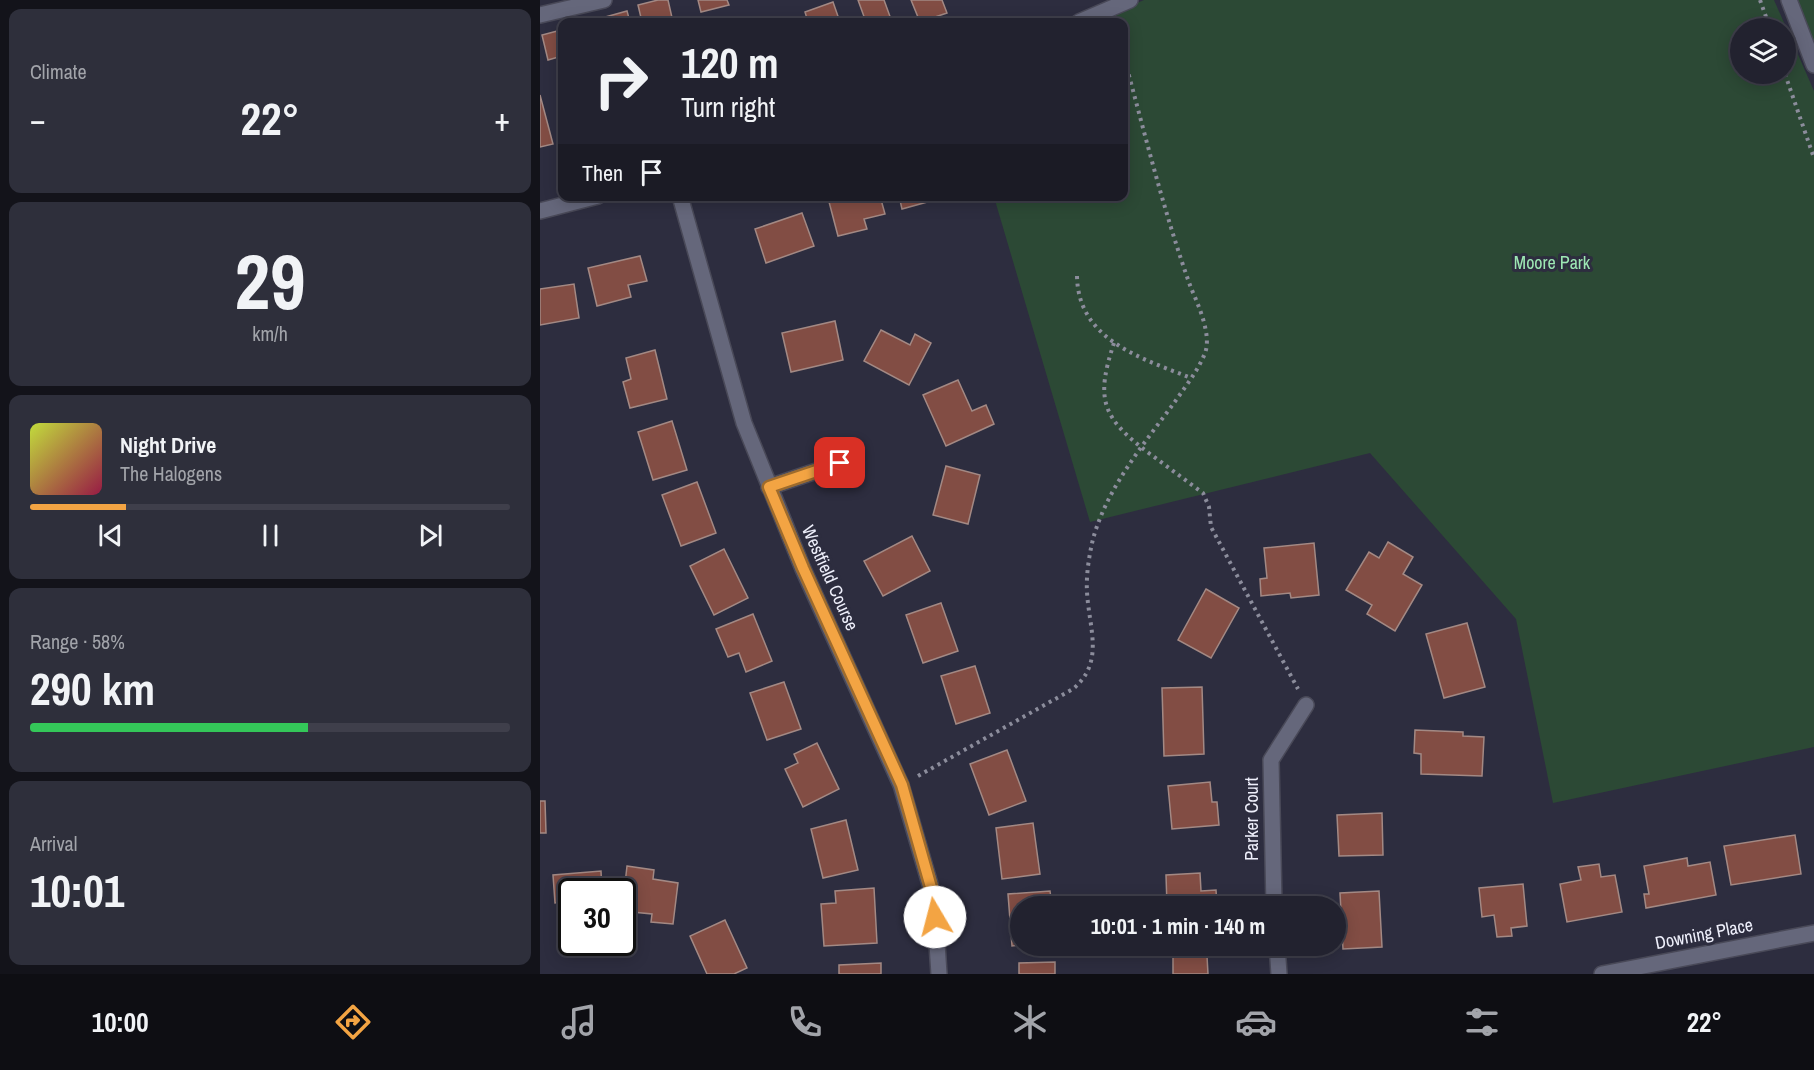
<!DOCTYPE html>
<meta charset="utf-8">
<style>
:root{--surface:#22222f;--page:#2e2f3b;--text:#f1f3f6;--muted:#a2a4aa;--line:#3f3f4b;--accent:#f3a443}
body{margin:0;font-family:"Archivo Narrow",sans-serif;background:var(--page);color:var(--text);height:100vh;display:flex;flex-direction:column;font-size:22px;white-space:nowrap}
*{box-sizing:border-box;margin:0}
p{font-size:20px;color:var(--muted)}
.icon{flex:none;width:33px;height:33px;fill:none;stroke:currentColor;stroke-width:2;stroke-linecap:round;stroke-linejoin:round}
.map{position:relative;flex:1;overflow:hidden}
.drawer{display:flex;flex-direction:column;gap:9px;padding:9px;background:#13131a;width:540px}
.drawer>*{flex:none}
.banner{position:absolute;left:18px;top:18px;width:570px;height:183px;border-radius:12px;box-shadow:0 3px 15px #0003,0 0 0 2px var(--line);background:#22222f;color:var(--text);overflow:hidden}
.controls{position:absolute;left:1190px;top:18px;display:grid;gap:12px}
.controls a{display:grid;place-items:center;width:66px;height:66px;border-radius:50%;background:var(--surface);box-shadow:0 3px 15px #0003,0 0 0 2px var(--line);font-size:30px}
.speed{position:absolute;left:18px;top:878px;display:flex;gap:12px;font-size:30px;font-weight:700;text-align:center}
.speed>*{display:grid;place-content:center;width:78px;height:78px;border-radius:50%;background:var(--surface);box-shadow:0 3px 15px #0003,0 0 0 2px var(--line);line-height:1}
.speed .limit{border:3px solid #111;border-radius:9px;background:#fff;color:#111}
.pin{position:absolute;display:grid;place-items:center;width:51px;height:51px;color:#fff;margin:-26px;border-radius:12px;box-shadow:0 3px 9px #0006}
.me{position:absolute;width:66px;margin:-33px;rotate:352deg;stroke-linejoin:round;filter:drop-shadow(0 0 4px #0008)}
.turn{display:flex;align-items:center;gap:21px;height:126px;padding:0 24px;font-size:27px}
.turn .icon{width:78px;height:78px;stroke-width:2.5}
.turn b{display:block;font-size:42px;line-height:51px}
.then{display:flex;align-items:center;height:57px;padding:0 24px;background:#0003;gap:12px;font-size:22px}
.big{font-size:45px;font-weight:700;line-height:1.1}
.drawer .widget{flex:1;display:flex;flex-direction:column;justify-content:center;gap:9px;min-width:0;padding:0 21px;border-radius:12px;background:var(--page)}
.drawer .dial{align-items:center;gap:0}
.dial b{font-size:78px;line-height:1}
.song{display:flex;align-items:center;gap:18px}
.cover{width:72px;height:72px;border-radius:9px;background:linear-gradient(135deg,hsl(70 70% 55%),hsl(340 70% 35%))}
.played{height:6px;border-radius:3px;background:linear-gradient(90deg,var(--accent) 20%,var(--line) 20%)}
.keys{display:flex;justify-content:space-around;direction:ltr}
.heat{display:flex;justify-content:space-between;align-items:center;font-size:33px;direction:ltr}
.charge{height:9px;border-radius:4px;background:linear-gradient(90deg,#34c759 58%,var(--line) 0)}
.trip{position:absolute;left:470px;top:896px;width:336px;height:60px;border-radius:30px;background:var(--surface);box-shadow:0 3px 15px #0003,0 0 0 2px var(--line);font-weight:700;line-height:60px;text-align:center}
.tabs{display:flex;height:96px;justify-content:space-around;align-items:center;background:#0e0e13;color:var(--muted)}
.tabs .icon{width:42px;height:42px}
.tabs .on{color:var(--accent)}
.tabs b{font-size:27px;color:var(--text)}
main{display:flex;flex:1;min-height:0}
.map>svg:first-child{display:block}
.green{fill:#2c4935;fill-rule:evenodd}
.building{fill:#824d44;stroke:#a38984;stroke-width:1.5}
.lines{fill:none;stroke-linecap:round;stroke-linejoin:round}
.service-casing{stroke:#494958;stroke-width:18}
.minor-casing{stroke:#494958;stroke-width:18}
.tertiary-casing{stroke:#494958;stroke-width:18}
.path{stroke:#8c8d9c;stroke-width:4;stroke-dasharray:3 4.5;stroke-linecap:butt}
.service{stroke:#65677b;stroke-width:15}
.minor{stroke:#65677b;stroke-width:15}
.tertiary{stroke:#65677b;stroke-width:15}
.route-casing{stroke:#9e6b2c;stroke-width:15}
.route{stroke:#f3a443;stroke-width:10}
.labels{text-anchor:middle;stroke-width:6;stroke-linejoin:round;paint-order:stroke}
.park-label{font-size:18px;fill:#9de8b4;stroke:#2d2d3f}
.street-label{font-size:18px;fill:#eeeffb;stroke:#2d2d3f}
</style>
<main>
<section class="drawer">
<div class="widget"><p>Climate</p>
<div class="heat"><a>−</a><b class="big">22°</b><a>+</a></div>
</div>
<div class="widget dial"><b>29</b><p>km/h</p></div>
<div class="widget">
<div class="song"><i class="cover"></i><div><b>Night Drive</b><p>The Halogens</p></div></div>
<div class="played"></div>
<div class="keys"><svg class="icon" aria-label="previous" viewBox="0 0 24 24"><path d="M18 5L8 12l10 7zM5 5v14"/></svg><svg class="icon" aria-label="pause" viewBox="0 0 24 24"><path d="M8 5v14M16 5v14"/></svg><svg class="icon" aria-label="next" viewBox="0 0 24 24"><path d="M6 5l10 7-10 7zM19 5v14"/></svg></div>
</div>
<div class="widget"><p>Range · 58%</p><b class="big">290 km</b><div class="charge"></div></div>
<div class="widget"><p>Arrival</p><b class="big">10:01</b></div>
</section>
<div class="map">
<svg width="1274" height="974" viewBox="0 0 1274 974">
<rect width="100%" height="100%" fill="#2d2d3f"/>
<g class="green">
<path d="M 604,0 L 1234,0 L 1274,91 L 1274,747 L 1013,803 L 976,619 L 830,453 L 550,522 L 454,197 L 584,196 L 584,22 L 553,22 ZM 1200,28 L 1245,28 L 1245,74 L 1200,74 Z"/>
<path d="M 1249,0 L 1274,0 L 1274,60 Z"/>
</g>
<g class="building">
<path d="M 118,0 L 128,0 L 133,22 L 102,22 L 98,5 Z"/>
<path d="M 158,0 L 187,0 L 189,5 L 161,12 Z"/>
<path d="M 318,0 L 344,0 L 352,22 L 326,22 Z"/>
<path d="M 371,0 L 402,0 L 407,13 L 380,22 Z"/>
<path d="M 293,2 L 300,22 L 268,22 L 265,12 Z"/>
<path d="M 87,11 L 90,22 L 59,22 L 58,19 Z"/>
<path d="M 21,30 L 22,56 L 8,60 L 2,35 Z"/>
<path d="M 0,95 L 13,144 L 0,147 Z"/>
<path d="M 295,196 L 340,196 L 345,214 L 324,219 L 327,229 L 298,236 L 288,198 Z"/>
<path d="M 359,196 L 409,196 L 362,209 Z"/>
<path d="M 262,213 L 274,246 L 226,263 L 215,229 Z"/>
<path d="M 100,256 L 107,281 L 88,285 L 91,297 L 57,306 L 48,268 Z"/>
<path d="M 34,284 L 39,318 L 0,325 L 0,289 Z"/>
<path d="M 295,321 L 303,360 L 251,372 L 242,333 Z"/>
<path d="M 341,330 L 370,345 L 375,334 L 391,343 L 369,385 L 324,361 Z"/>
<path d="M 115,350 L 127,399 L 90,408 L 83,382 L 91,379 L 86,358 Z"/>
<path d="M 418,380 L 432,411 L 446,405 L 454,424 L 406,446 L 383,395 Z"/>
<path d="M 132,421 L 147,470 L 113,480 L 98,432 Z"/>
<path d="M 406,466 L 440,475 L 428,524 L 393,515 Z"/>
<path d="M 157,482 L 176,533 L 141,546 L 122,495 Z"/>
<path d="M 372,536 L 390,571 L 343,596 L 324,561 Z"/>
<path d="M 848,542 L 873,557 L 863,574 L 882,585 L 855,631 L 827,614 L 832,605 L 806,590 L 829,552 L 839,558 Z"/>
<path d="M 774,543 L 779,595 L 751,598 L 750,593 L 721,596 L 720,579 L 727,578 L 724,548 Z"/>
<path d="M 184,549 L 208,598 L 174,615 L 150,566 Z"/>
<path d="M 666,589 L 699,608 L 671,658 L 638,640 Z"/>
<path d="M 401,603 L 418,651 L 383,663 L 366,615 Z"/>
<path d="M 213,614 L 232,661 L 206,672 L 199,653 L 188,657 L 176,629 Z"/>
<path d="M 927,623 L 945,687 L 904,698 L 886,634 Z"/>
<path d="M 435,666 L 450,713 L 416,724 L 401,676 Z"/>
<path d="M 244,682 L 261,729 L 227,740 L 210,693 Z"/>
<path d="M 662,687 L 664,754 L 624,756 L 622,688 Z"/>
<path d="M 875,730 L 923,732 L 923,736 L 944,737 L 942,776 L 881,774 L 881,754 L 874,753 Z"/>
<path d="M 277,743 L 299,789 L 263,807 L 245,769 L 258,763 L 254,754 Z"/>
<path d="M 467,750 L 486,801 L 449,815 L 430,764 Z"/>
<path d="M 670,782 L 672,802 L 677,802 L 679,825 L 632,829 L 628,786 Z"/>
<path d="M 0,801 L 5,801 L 6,833 L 0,833 Z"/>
<path d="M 842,813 L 843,855 L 799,856 L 797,815 Z"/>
<path d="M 306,820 L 318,870 L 283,878 L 271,829 Z"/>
<path d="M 493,823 L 500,874 L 462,879 L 456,828 Z"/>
<path d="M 1255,835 L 1261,874 L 1191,885 L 1184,846 Z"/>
<path d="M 1147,858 L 1148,866 L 1170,862 L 1176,895 L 1106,908 L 1104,894 L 1109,894 L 1104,866 Z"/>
<path d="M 1059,864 L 1061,877 L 1075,875 L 1082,912 L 1027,922 L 1020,884 L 1041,880 L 1038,867 Z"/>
<path d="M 87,866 L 114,870 L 113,879 L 138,883 L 133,924 L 111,922 L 112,914 L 82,911 Z"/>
<path d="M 61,871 L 62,891 L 32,891 L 32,901 L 15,903 L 13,875 Z"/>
<path d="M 660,873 L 661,891 L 676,890 L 677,906 L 627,906 L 626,875 Z"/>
<path d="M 983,884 L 987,926 L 971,928 L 972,936 L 957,937 L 954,915 L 942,917 L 939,888 Z"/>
<path d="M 334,888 L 337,943 L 284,946 L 281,904 L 296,903 L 295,891 Z"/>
<path d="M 510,891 L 512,906 L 480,906 L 480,945 L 472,946 L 468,894 Z"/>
<path d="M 839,891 L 842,947 L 803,949 L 800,893 Z"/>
<path d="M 185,920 L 207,968 L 194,974 L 167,974 L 150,936 Z"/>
<path d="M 667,956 L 668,974 L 633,974 L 633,957 Z"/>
<path d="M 515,962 L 515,974 L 479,974 L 479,963 Z"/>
<path d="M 341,963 L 341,974 L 299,974 L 299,965 Z"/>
</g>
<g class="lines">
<defs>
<g id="service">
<path d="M 0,15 L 64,0"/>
<path d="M 229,487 L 300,463"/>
</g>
<g id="minor">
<path d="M 539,22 L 590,0"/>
<path d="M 140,196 L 204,423 L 263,569 L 361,785 L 394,898 L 399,974"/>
<path d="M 0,211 L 58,196"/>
<path d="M 734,906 L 731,760 L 766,705"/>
<path d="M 737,945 L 739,974"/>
<path d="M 1062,974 L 1274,933"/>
</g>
<path id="tertiary" d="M 1249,0 L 1274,65"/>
</defs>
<use href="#service" class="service-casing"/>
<use href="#minor" class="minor-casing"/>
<use href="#tertiary" class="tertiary-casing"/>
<g class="path">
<path d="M 1220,0 L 1230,28"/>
<path d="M 1245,74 L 1274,158"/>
<path d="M 537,276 C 538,340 601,358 651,378"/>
<path d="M 574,343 C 555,400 562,418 610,454 C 628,467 645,480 663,493 L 669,507 L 671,527 L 758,689"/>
<path d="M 378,776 L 533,689 C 565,662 549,629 547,592 C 546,575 549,556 553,539 C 567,488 603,445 634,403 C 645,387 658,371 665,353 C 672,335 658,304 651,288 C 624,213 605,134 584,57"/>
</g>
<use href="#service" class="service"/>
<use href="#minor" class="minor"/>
<use href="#tertiary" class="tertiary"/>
</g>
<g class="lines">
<defs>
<path id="route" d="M 300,463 L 229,487 L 263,568 L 362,785 L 394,898 L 395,917"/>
</defs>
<use href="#route" class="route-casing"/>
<use href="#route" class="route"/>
</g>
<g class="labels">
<g class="park-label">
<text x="1012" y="269">Moore Park</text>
</g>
<g class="street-label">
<text transform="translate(290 578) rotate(66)" y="6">Westfield Course</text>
<text transform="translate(712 819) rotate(-90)" y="6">Parker Court</text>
<text transform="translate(1164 934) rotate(-11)" y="6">Downing Place</text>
</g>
</g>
</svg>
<div class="controls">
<a><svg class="icon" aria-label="layers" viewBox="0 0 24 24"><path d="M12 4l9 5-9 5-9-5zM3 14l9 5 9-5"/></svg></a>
</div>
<div class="speed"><div class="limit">30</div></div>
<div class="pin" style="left:300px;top:463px;background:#d93025"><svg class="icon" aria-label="arrive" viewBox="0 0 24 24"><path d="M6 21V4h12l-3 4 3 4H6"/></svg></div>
<svg class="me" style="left:395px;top:917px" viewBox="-20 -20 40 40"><circle r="19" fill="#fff"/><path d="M0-13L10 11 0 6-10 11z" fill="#f3a443"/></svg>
<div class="trip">10:01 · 1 min · 140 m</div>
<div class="banner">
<div class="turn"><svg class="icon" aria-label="right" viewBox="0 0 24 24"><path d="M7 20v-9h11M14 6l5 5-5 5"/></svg><div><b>120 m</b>Turn right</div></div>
<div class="then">Then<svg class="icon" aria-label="arrive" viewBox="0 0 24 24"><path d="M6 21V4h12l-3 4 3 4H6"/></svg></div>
</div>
</div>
</main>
<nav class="tabs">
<b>10:00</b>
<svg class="icon on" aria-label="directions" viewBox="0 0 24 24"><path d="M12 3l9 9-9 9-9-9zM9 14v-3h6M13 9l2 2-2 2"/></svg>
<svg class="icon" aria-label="music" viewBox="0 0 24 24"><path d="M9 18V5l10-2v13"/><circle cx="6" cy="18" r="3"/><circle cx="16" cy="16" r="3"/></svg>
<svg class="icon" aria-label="phone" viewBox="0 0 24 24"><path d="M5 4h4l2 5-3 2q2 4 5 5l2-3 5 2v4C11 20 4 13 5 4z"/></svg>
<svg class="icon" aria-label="climate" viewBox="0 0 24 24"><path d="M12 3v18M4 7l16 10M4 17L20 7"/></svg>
<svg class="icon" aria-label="car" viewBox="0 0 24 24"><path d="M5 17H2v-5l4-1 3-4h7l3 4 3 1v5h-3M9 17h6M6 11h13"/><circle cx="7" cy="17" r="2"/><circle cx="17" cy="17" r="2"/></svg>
<svg class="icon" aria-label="filters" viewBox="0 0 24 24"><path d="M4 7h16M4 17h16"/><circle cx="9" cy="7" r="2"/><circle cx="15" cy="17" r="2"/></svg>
<b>22°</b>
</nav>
